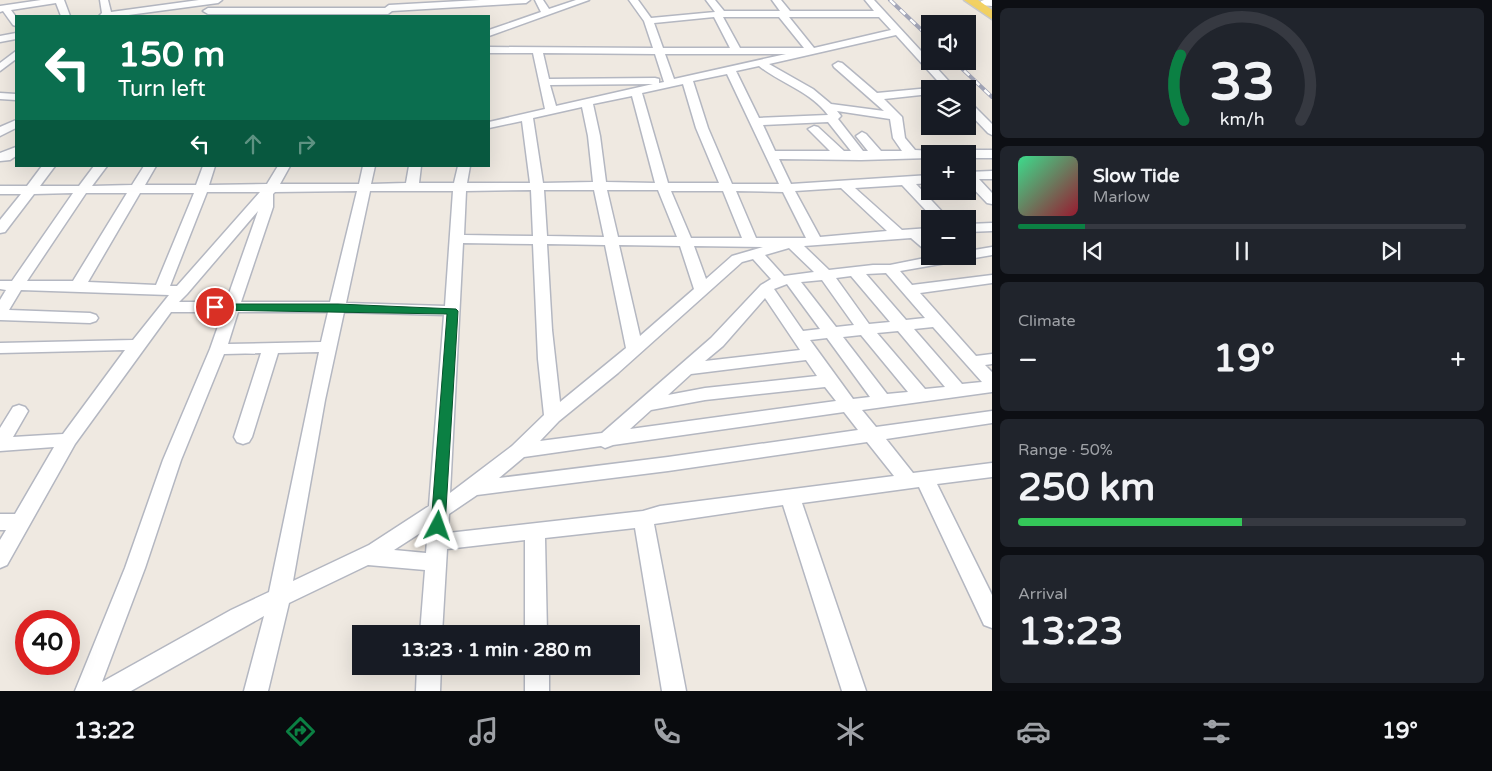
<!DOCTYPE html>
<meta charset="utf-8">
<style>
:root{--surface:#171b24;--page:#20242c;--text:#f1f3f6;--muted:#9ea1a6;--line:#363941;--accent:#0b8043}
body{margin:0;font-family:"Varela Round",sans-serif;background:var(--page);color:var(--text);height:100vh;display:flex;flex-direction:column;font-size:19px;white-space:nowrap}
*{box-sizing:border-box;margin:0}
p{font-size:16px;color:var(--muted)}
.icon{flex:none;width:28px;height:28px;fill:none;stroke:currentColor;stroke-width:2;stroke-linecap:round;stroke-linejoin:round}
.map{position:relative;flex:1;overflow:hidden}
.details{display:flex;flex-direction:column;gap:8px;padding:8px;background:#0d0f14;width:500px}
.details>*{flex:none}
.banner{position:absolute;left:15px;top:15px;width:475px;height:152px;border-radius:0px;box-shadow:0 5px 20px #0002;background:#0b6e4f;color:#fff;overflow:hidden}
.buttons{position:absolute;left:921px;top:15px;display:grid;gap:10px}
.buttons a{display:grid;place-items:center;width:55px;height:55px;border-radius:0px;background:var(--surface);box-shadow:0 5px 20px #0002;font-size:25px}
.speed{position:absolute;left:15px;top:610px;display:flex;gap:10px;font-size:25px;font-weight:700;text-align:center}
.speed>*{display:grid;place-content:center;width:65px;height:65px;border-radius:50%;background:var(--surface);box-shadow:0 5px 20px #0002;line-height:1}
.speed .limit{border:8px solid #d22;background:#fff;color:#111}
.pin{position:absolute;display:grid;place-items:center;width:42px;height:42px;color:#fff;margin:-21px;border:2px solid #fff;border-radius:50%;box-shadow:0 1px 5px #0007}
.me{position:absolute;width:55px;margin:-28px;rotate:4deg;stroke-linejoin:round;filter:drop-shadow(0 0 4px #0008)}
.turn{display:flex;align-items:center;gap:18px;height:105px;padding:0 20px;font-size:22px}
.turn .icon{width:65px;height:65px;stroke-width:2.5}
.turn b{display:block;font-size:35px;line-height:42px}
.lanes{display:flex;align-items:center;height:48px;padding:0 20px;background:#0003;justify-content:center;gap:25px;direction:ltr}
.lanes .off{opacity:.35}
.big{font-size:38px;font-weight:800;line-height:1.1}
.details .card{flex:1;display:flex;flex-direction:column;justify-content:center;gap:8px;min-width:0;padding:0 18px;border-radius:8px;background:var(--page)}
.details .dial{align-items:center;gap:0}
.dial svg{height:130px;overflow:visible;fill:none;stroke:var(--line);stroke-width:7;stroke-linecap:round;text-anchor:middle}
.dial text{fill:var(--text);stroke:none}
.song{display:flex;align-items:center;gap:15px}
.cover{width:60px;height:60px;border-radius:8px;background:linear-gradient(135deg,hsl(150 70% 55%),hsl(350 70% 35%))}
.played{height:5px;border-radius:2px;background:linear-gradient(90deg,var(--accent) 15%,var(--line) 15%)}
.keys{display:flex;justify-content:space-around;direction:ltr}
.heat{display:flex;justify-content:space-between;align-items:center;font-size:28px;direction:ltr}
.charge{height:8px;border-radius:4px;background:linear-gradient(90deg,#34c759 50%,var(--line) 0)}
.trip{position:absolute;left:352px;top:625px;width:288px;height:50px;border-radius:0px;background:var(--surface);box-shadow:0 5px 20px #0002;font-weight:800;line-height:50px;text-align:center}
.menu{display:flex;height:80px;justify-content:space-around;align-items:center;background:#090b0e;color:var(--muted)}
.menu .icon{width:35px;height:35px}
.menu .current{color:var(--accent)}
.menu b{font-size:22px;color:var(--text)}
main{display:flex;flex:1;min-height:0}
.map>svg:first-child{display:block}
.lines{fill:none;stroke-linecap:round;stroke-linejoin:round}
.minor-casing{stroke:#b4b7c1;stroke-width:3}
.major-casing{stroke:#c9c9c9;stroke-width:3}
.minor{fill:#fff;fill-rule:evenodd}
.major{fill:#f2d163;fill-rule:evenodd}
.rail-casing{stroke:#a3a6b8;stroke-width:4}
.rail{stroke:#fff;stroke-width:2.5;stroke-dasharray:7;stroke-linecap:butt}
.route{fill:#0b8043;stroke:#07532c}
</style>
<main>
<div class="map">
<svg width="992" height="691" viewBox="0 0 992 691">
<rect width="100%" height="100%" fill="#efe9e1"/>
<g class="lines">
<defs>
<g id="minor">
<path d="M 41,0 L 64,0 L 70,16 L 61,16 L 56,3 L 11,10 L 16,17 L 16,26 L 13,25 L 3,11 L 0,12 L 0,6 Z"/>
<path d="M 100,0 L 108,0 L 111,12 L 199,0 L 222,0 L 218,3 L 121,16 L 99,16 L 102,13 Z"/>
<path d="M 480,0 L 530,0 L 526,3 L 392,11 L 388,14 L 208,14 L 203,11 L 208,8 L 385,8 L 389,5 Z"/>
<path d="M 535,0 L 543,0 L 549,9 L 576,0 L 589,0 L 489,36 L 489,30 L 541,12 Z"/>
<path d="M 629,0 L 638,0 L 651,18 L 715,12 L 706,0 L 715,0 L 724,11 L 780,11 L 772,0 L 781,0 L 790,11 L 874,11 L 865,0 L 874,0 L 956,89 L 945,89 L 896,35 L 769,64 L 813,89 L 831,104 L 884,111 L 834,67 L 833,65 L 838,62 L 842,63 L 877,93 L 930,88 L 934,89 L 930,89 L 930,94 L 884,99 L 902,117 L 905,138 L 915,150 L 934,151 L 936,154 L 930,154 L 930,158 L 861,160 L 779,159 L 791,184 L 930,175 L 930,183 L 916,184 L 949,219 L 934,219 L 902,185 L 855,188 L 902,230 L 930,228 L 930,236 L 926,236 L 930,240 L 930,251 L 925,250 L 911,238 L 804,246 L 829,270 L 873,265 L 890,265 L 935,256 L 968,256 L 968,251 L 992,247 L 992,255 L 900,271 L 912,285 L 992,275 L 992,283 L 920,293 L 976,356 L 992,354 L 992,364 L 985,365 L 992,372 L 992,392 L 862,410 L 876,427 L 992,411 L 992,423 L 886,439 L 913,473 L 992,463 L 992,477 L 937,484 L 992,595 L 992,628 L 984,625 L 919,487 L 802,503 L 866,691 L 842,691 L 783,505 L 654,524 L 686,691 L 662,691 L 635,528 L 545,538 L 547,634 L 525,634 L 525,540 L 447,549 L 442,634 L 420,634 L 425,570 L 368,565 L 289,603 L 268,691 L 244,691 L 264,616 L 131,691 L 75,691 L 125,568 L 163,460 L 210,349 L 223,312 L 171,312 L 75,444 L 7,565 L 0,568 L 0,540 L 6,530 L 0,530 L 0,514 L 15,514 L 54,447 L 0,451 L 0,428 L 13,407 L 19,405 L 25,407 L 28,411 L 13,437 L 63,434 L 125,350 L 0,353 L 0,343 L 133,340 L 169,295 L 21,290 L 9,310 L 90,313 L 96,315 L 98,318 L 96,321 L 90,323 L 0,320 L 0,300 L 6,290 L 0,289 L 0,281 L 12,281 L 73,193 L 34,194 L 5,232 L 0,233 L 0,220 L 21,194 L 0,194 L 0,186 L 27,186 L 42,166 L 55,166 L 40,186 L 79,186 L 94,166 L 107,166 L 92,186 L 132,185 L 144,166 L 156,166 L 145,185 L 196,185 L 203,166 L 215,166 L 209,185 L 267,184 L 278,166 L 290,166 L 280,184 L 359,184 L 363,166 L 375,166 L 371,184 L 406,183 L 409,166 L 421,166 L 419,183 L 454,183 L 458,166 L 470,166 L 467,183 L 530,183 L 522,121 L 489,128 L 489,122 L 545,109 L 533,53 L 489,53 L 489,47 L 653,48 L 644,21 ZM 714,17 L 730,48 L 663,48 L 654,23 ZM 723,17 L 779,17 L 804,48 L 740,48 ZM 789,17 L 879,17 L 891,30 L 814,48 ZM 543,53 L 655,54 L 664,82 L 659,83 L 659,79 L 655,78 L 549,79 ZM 665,54 L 786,54 L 674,79 ZM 759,66 C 782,84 810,91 828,115 L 759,118 L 736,71 ZM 727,74 L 779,184 L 732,184 L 708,128 L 693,81 ZM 653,84 L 556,106 L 550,85 ZM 683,84 L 696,128 L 719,183 L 668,183 L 642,93 ZM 632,96 L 655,183 L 606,182 L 600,136 L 593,104 ZM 582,107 L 588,136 L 593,182 L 543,183 L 533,118 ZM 837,111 L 890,119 L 893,138 L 902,151 L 881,151 L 866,134 L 862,132 L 856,136 L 868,151 L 863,151 L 838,119 L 841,116 ZM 828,122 L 851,151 L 844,151 L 818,127 L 814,126 L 808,129 L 830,151 L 775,151 L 763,125 ZM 841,188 L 887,231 L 820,237 L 795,191 ZM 531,190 L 533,236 L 464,235 L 466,191 ZM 544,190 L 594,190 L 604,237 L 547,236 ZM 607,190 L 658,190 L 677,237 L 618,237 ZM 357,191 L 330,302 L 241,302 L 273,207 L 273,194 L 275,192 ZM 370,191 L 453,191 L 445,306 L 346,303 ZM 671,191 L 723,191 L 742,238 L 691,238 ZM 736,191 L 783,192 L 806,238 L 756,238 ZM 207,192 L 260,192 L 177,286 L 170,286 ZM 86,193 L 127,193 L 73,281 L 27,281 ZM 140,193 L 194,193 L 156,285 L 88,282 ZM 258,211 L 226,302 L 179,302 L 187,294 ZM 463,243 L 533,244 L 538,359 L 544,415 L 512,446 L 450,493 ZM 547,244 L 605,245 L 626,348 L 560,402 L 552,330 ZM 619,245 L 680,246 L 694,289 L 640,336 ZM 694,246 L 763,247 L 732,256 L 706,279 ZM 789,248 L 814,272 L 784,276 L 765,255 ZM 753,259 L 771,279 L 761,285 L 711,338 L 602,433 L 540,441 L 559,421 L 618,373 L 742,262 ZM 886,273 L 925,318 L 906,320 L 866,274 ZM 851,276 L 890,322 L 869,324 L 836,278 ZM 822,280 L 854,325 L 836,327 L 801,282 ZM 787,284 L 820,329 L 803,331 L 774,289 ZM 765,298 L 800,350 L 705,361 L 723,346 ZM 238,312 L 328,312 L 321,342 L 228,344 ZM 344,312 L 444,315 L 429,506 L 369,545 L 293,581 L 325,400 ZM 933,327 L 982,382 L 962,384 L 914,329 ZM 898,331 L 945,387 L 925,389 L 877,333 ZM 861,335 L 908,392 L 887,394 L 843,337 ZM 827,338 L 870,397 L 853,399 L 810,340 ZM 319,352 L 269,592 L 231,610 L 102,682 L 145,568 L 181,460 L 224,354 L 261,353 L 234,437 L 237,442 L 243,444 L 249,442 L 252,437 L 278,353 ZM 806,360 L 817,376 L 705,388 L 668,395 L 691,374 ZM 825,387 L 836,401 L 630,429 L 651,410 L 705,400 ZM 844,412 L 858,430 L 668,457 L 499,478 L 524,457 L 601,446 L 605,448 L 613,445 ZM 867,442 L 894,476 L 660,506 L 643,511 L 448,533 L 449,514 L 477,495 L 668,471 ZM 428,528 L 426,553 L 394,550 Z"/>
<path d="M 984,0 L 992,0 L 992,6 L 981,5 L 981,1 Z"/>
<path d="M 16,33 L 16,39 L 0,42 L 0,36 Z"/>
<path d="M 16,51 L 16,59 L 0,71 L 0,63 Z"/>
<path d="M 0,93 L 16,94 L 16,100 L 0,99 Z"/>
<path d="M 968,103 L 972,104 L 992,124 L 992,135 L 988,133 L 968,112 Z"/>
<path d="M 16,120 L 16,128 L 0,136 L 0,127 Z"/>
<path d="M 16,147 L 16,156 L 10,160 L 0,161 L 0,153 Z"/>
<path d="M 968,150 L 992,150 L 992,158 L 968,158 L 968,154 L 962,154 Z"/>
<path d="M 992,171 L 992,179 L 979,179 L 992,193 L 992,204 L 987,203 L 968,183 L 968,172 Z"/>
<path d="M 992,223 L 992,231 L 968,232 L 968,224 Z"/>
<path d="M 417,666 L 441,666 L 440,691 L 416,691 Z"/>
<rect x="525" y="666" width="24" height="25"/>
</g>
<path id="major" d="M 964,0 L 978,0 L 992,10 L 992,19 Z"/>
</defs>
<use href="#minor" class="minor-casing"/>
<use href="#major" class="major-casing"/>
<use href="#minor" class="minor"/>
<use href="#major" class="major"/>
<defs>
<g id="rail">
<path d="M 890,0 L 930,38"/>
<path d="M 954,61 L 992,97"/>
</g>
</defs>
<use href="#rail" class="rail-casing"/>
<use href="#rail" class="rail"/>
</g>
<path class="route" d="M 215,304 L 338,304 L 456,309 L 458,311 L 445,526 L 443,530 L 438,531 L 433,530 L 431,526 L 447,314 L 211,310 L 210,307 Z"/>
</svg>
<div class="buttons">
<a><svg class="icon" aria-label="sound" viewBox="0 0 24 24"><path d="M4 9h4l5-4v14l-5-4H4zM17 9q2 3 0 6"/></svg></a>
<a><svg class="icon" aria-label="layers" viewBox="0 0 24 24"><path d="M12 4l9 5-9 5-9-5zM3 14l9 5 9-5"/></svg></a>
<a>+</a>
<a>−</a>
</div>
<div class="speed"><div class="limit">40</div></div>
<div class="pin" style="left:215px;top:307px;background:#d93025"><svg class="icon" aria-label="arrive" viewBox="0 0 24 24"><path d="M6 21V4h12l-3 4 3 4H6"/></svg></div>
<svg class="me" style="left:438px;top:526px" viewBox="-20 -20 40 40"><path d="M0-17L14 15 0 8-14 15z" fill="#0b8043" stroke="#fff" stroke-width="4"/></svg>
<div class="trip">13:23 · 1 min · 280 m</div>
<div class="banner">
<div class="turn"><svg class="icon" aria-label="left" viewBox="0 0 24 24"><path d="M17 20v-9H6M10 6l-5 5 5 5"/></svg><div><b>150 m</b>Turn left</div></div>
<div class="lanes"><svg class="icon" aria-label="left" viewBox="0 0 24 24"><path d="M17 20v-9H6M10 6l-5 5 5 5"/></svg><svg class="icon off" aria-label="ahead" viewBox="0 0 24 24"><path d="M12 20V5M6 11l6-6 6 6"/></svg><svg class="icon off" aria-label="right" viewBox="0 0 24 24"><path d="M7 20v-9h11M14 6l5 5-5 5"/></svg></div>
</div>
</div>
<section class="details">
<div class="card dial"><svg viewBox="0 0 100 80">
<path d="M14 69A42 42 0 1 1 86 69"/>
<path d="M14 69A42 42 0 0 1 12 29" stroke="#0b8043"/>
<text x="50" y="56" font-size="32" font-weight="700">33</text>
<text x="50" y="72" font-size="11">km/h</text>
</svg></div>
<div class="card">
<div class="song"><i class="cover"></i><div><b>Slow Tide</b><p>Marlow</p></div></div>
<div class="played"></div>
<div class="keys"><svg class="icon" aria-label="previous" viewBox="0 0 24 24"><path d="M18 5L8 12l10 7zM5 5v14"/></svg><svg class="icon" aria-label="pause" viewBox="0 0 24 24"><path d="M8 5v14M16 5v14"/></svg><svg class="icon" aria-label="next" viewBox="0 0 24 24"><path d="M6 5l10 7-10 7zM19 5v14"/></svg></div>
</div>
<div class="card"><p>Climate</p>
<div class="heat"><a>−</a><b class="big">19°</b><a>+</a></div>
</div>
<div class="card"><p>Range · 50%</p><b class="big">250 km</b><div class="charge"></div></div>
<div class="card"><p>Arrival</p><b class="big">13:23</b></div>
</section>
</main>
<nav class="menu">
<b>13:22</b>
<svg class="icon current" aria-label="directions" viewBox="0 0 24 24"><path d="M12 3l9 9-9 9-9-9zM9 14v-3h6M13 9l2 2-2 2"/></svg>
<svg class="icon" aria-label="music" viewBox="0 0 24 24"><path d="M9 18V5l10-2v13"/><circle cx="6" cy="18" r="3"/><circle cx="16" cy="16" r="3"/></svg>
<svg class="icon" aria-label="phone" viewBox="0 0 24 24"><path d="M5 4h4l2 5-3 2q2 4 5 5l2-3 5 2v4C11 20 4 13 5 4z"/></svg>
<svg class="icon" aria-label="climate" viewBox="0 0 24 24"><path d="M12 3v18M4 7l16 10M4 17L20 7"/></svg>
<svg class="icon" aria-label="car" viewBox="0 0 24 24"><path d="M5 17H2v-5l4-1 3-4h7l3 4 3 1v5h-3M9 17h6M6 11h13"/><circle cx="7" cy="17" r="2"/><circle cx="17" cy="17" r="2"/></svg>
<svg class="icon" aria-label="filters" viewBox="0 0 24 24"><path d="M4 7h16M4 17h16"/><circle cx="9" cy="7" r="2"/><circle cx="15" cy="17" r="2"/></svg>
<b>19°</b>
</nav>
